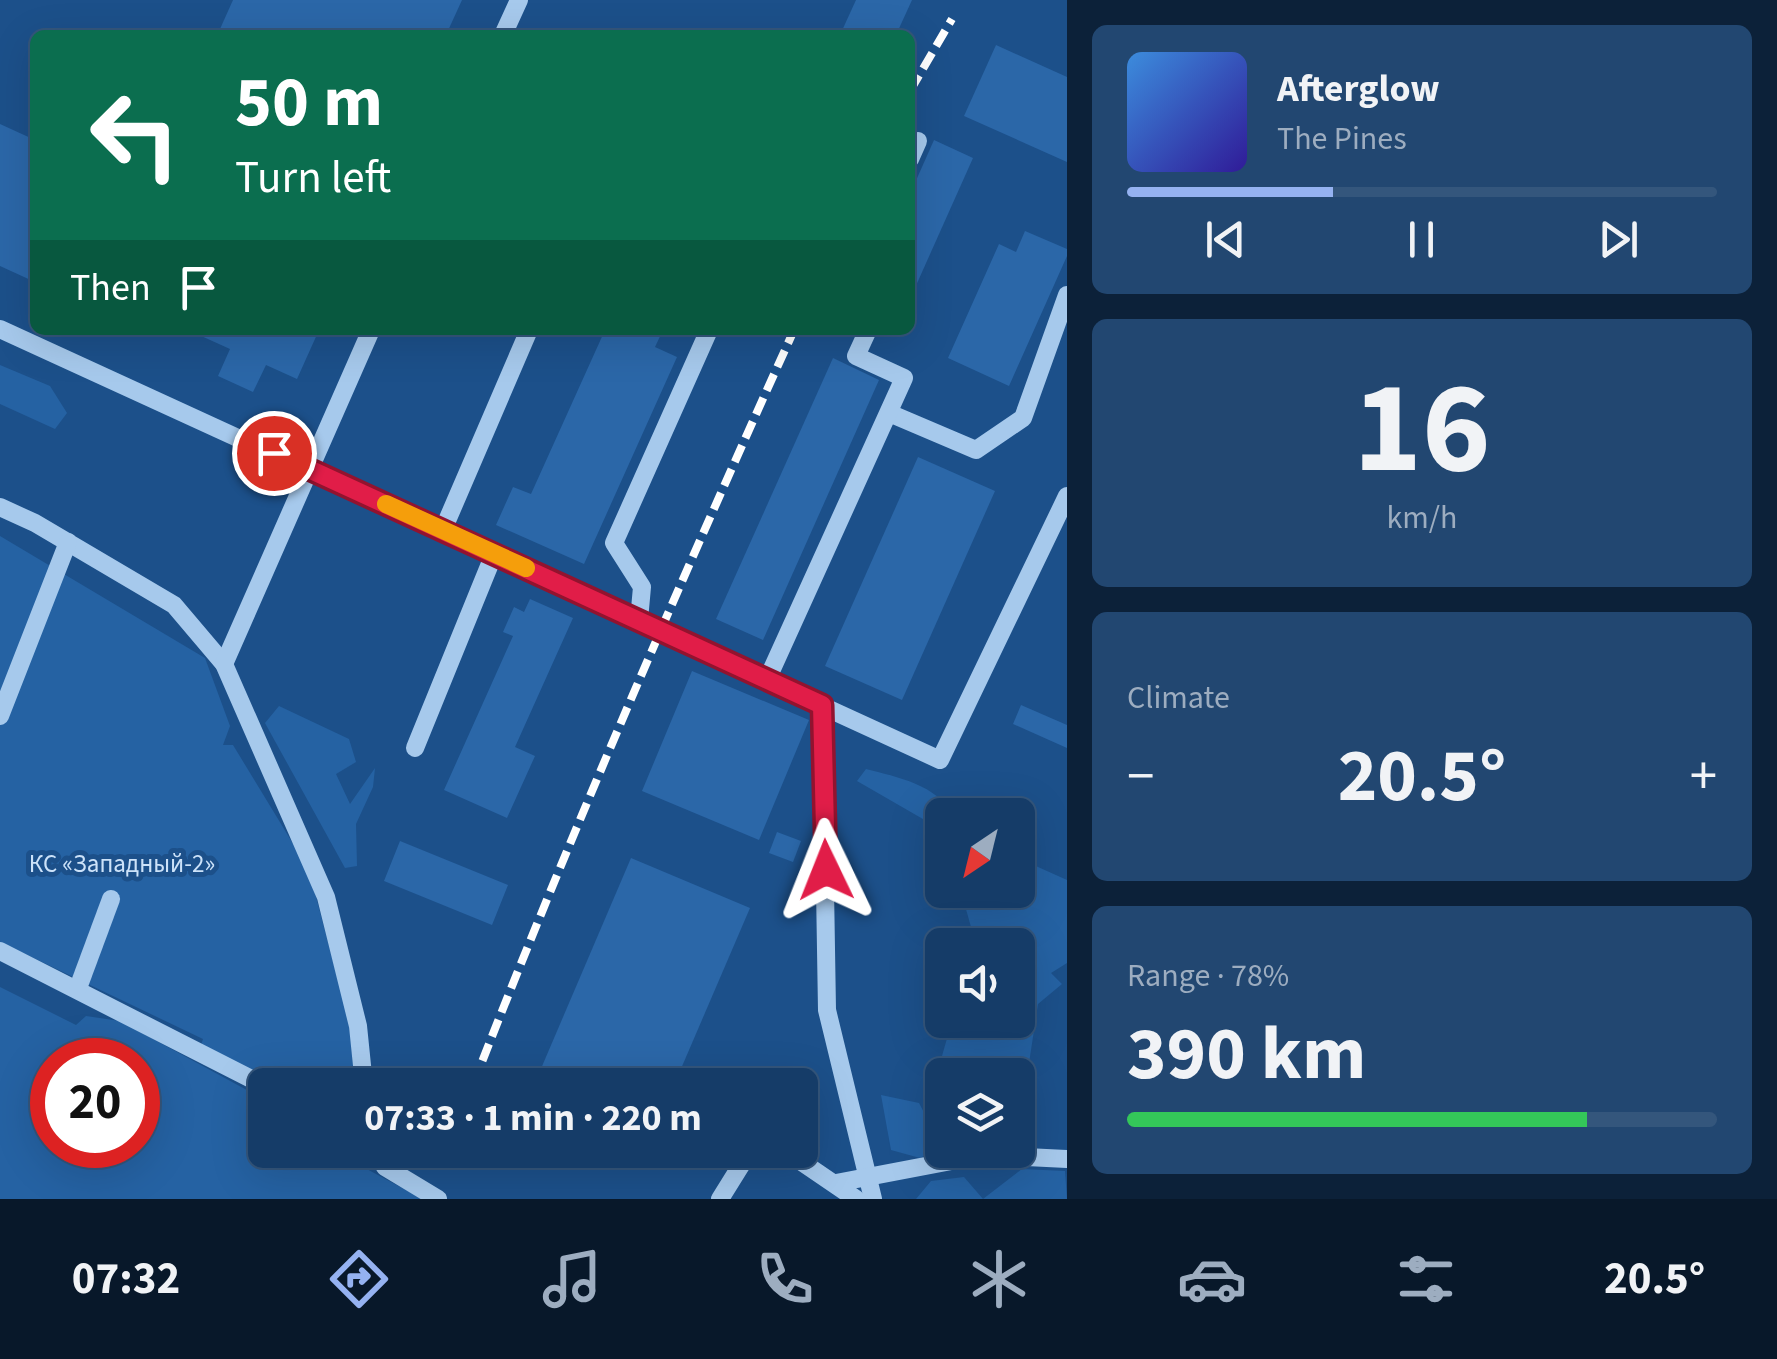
<!DOCTYPE html>
<meta charset="utf-8">
<style>
:root{--surface:#153c68;--page:#224771;--text:#f1f3f6;--muted:#9dadc0;--line:#34567c;--accent:#95b2f1}
body{margin:0;font-family:"Source Sans 3",sans-serif;background:var(--page);color:var(--text);height:100vh;display:flex;flex-direction:column;font-size:38px;white-space:nowrap}
*{box-sizing:border-box;margin:0}
p{font-size:32px;color:var(--muted)}
.icon{flex:none;width:55px;height:55px;fill:none;stroke:currentColor;stroke-width:2;stroke-linecap:round;stroke-linejoin:round}
.map{position:relative;flex:1;overflow:hidden}
.drawer{display:flex;flex-direction:column;gap:25px;padding:25px;background:#0c2139;width:710px}
.drawer>*{flex:none}
.hud{position:absolute;left:30px;top:30px;width:885px;height:305px;border-radius:15px;box-shadow:0 10px 40px #0002,0 0 0 2px var(--line);background:#0b6e4f;color:#fff;overflow:hidden}
.needle{width:65px;rotate:215deg}
.controls{position:absolute;left:925px;top:798px;display:grid;gap:20px}
.controls a{display:grid;place-items:center;width:110px;height:110px;border-radius:15px;background:var(--surface);box-shadow:0 10px 40px #0002,0 0 0 2px var(--line);font-size:50px}
.speed{position:absolute;left:30px;top:1038px;display:flex;gap:20px;font-size:50px;font-weight:700;text-align:center}
.speed>*{display:grid;place-content:center;width:130px;height:130px;border-radius:50%;background:var(--surface);box-shadow:0 10px 40px #0002,0 0 0 2px var(--line);line-height:1}
.speed .limit{border:15px solid #d22;background:#fff;color:#111}
.pin{position:absolute;display:grid;place-items:center;width:85px;height:85px;color:#fff;margin:-42px;border:5px solid #fff;border-radius:50%;box-shadow:0 2px 10px #0007}
.me{position:absolute;width:110px;margin:-55px;rotate:358deg;stroke-linejoin:round;filter:drop-shadow(0 0 8px #0008)}
.turn{display:flex;align-items:center;gap:35px;height:210px;padding:0 40px;font-size:45px}
.turn .icon{width:130px;height:130px;stroke-width:2.5}
.turn b{display:block;font-size:70px;line-height:85px}
.then{display:flex;align-items:center;height:95px;padding:0 40px;background:#0003;gap:20px;font-size:38px}
.big{font-size:75px;font-weight:700;line-height:1.1}
.drawer .widget{flex:1;display:flex;flex-direction:column;justify-content:center;gap:15px;min-width:0;padding:0 35px;border-radius:15px;background:var(--page)}
.drawer .dial{align-items:center;gap:0}
.dial b{font-size:130px;line-height:1}
.song{display:flex;align-items:center;gap:30px}
.cover{width:120px;height:120px;border-radius:15px;background:linear-gradient(135deg,hsl(210 70% 55%),hsl(250 70% 35%))}
.played{height:10px;border-radius:5px;background:linear-gradient(90deg,var(--accent) 35%,var(--line) 35%)}
.keys{display:flex;justify-content:space-around;direction:ltr}
.heat{display:flex;justify-content:space-between;align-items:center;font-size:55px;direction:ltr}
.charge{height:15px;border-radius:8px;background:linear-gradient(90deg,#34c759 78%,var(--line) 0)}
.trip{position:absolute;left:248px;top:1068px;width:570px;height:100px;border-radius:15px;background:var(--surface);box-shadow:0 10px 40px #0002,0 0 0 2px var(--line);font-weight:700;line-height:100px;text-align:center}
.tabs{display:flex;height:160px;justify-content:space-around;align-items:center;background:#08182a;color:var(--muted)}
.tabs .icon{width:70px;height:70px}
.tabs .selected{color:var(--accent)}
.tabs b{font-size:45px;color:var(--text)}
main{display:flex;flex:1;min-height:0}
.map>svg:first-child{display:block}
.green{fill:#2562a3;fill-rule:evenodd}
.building{fill:#2b67a8}
.lines{fill:none;stroke-linecap:round;stroke-linejoin:round}
.minor{stroke:#a6c9ec;stroke-width:18}
.rail{stroke:#fff;stroke-width:8;stroke-dasharray:18 8;stroke-linecap:butt}
.route-casing{stroke:#92132f;stroke-width:25}
.route{stroke:#e11d48;stroke-width:18}
.slow{stroke:#f59e0b;stroke-width:18}
.labels{text-anchor:middle;stroke-width:10;stroke-linejoin:round;paint-order:stroke}
.park-label{font-size:25px;fill:#cce2f9;stroke:#1c508a}
</style>
<main>
<div class="map">
<svg width="1067" height="1199" viewBox="0 0 1067 1199">
<rect width="100%" height="100%" fill="#1c508a"/>
<g class="green">
<path d="M 0,365 L 50,386 L 67,413 L 55,429 L 0,404 Z"/>
<path d="M 0,536 L 205,658 L 230,726 L 223,745 L 233,745 L 309,870 L 349,1022 L 355,1085 L 331,1078 L 279,1085 L 201,1045 L 203,1039 L 0,942 Z"/>
<path d="M 279,706 L 349,739 L 356,762 L 336,774 L 350,804 L 375,768 L 373,787 L 356,824 L 357,866 L 345,868 L 265,723 Z"/>
<path d="M 866,769 C 897,777 938,785 952,815 L 942,815 L 942,830 L 857,781 Z"/>
<path d="M 1018,858 L 1067,880 L 1067,963 L 1051,973 L 1062,984 L 1038,1004 L 1026,1083 L 1018,1082 L 1018,1075 L 973,1075 L 940,1063 L 950,1028 L 946,1020 L 1018,1020 L 1018,945 L 976,945 L 964,902 L 937,891 L 942,861 L 942,890 L 1018,890 Z"/>
<path d="M 0,987 L 76,1025 L 86,1016 L 120,1021 L 265,1100 L 265,1150 L 331,1150 L 423,1199 L 0,1199 ZM 52,1060 L 138,1060 L 138,1145 L 52,1145 Z"/>
<path d="M 881,1095 L 919,1103 L 929,1122 L 942,1109 L 942,1147 L 920,1158 L 891,1150 Z"/>
<path d="M 1022,1169 L 1065,1171 L 1067,1199 L 916,1199 L 931,1181 L 964,1177 L 983,1199 Z"/>
</g>
<g class="building">
<path d="M 233,0 L 462,0 L 446,35 L 234,35 L 220,29 Z"/>
<path d="M 856,0 L 912,0 L 896,35 L 840,35 Z"/>
<path d="M 996,45 L 1067,77 L 1067,162 L 964,116 Z"/>
<path d="M 0,124 L 35,140 L 35,282 L 0,266 Z"/>
<path d="M 934,140 L 973,158 L 910,299 L 910,194 Z"/>
<path d="M 1025,231 L 1067,249 L 1067,256 L 1009,386 L 948,358 L 999,244 L 1016,252 Z"/>
<path d="M 188,330 L 319,330 L 297,379 L 266,365 L 253,392 L 218,376 L 230,349 Z"/>
<path d="M 605,330 L 663,330 L 655,347 L 677,357 L 584,564 L 496,525 L 513,487 L 531,494 Z"/>
<path d="M 833,358 L 879,380 L 763,640 L 716,619 Z"/>
<path d="M 918,457 L 995,491 L 902,700 L 825,666 Z"/>
<path d="M 530,599 L 573,618 L 515,747 L 535,756 L 507,818 L 444,790 L 513,636 L 503,632 L 514,607 L 524,612 Z"/>
<path d="M 692,671 L 809,720 L 759,840 L 642,791 Z"/>
<path d="M 1021,705 L 1067,725 L 1067,748 L 1013,724 Z"/>
<path d="M 777,832 L 801,841 L 793,862 L 769,853 Z"/>
<path d="M 400,841 L 508,885 L 492,925 L 384,881 Z"/>
<path d="M 631,858 L 750,908 L 674,1085 L 534,1085 Z"/>
</g>
<g class="lines">
<g class="minor">
<path d="M 503,35 L 519,0"/>
<path d="M 910,159 L 918,141"/>
<path d="M 0,329 L 940,760 L 1067,496"/>
<path d="M 889,413 L 976,450 L 1023,418 L 1067,295"/>
<path d="M 0,507 L 35,523 L 174,605 L 224,664 L 326,897 L 358,1026 L 364,1085"/>
<path d="M 443,530 L 529,330"/>
<path d="M 639,620 L 642,587 L 614,543 L 709,330"/>
<path d="M 224,664 L 371,330"/>
<path d="M 767,680 L 904,378 L 856,356 L 868,330"/>
<path d="M 822,705 L 827,1010 L 873,1199"/>
<path d="M 0,716 L 68,542"/>
<path d="M 415,748 L 494,554"/>
<path d="M 0,951 L 265,1086"/>
<path d="M 78,988 L 111,899"/>
<path d="M 375,1150 L 385,1167 L 438,1199"/>
<path d="M 836,1183 L 983,1155 L 1067,1159"/>
<path d="M 720,1199 L 748,1154 L 796,1158 L 856,1199"/>
</g>
<g class="rail">
<path d="M 910,91 L 952,19"/>
<path d="M 473,1085 C 572,830 681,580 794,330"/>
</g>
</g>
<g class="lines">
<defs>
<path id="route" d="M 274,453 L 822,705 L 826,870"/>
</defs>
<use href="#route" class="route-casing"/>
<use href="#route" class="route"/>
<path class="slow" d="M 386,504 L 526,568"/>
</g>
<g class="labels">
<g class="park-label">
<text x="122" y="872">КС «Западный-2»</text>
</g>
</g>
</svg>
<div class="controls">
<a><svg class="needle" viewBox="-14 -14 28 28"><path d="M0-13l5 13h-10z" fill="#e53935"/><path d="M0 13l5-13h-10z" fill="#9dadc0"/></svg></a>
<a><svg class="icon" aria-label="sound" viewBox="0 0 24 24"><path d="M4 9h4l5-4v14l-5-4H4zM17 9q2 3 0 6"/></svg></a>
<a><svg class="icon" aria-label="layers" viewBox="0 0 24 24"><path d="M12 4l9 5-9 5-9-5zM3 14l9 5 9-5"/></svg></a>
</div>
<div class="speed"><div class="limit">20</div></div>
<div class="pin" style="left:274px;top:453px;background:#d93025"><svg class="icon" aria-label="arrive" viewBox="0 0 24 24"><path d="M6 21V4h12l-3 4 3 4H6"/></svg></div>
<svg class="me" style="left:826px;top:870px" viewBox="-20 -20 40 40"><path d="M0-17L14 15 0 8-14 15z" fill="#e11d48" stroke="#fff" stroke-width="4"/></svg>
<div class="trip">07:33 · 1 min · 220 m</div>
<div class="hud">
<div class="turn"><svg class="icon" aria-label="left" viewBox="0 0 24 24"><path d="M17 20v-9H6M10 6l-5 5 5 5"/></svg><div><b>50 m</b>Turn left</div></div>
<div class="then">Then<svg class="icon" aria-label="arrive" viewBox="0 0 24 24"><path d="M6 21V4h12l-3 4 3 4H6"/></svg></div>
</div>
</div>
<section class="drawer">
<div class="widget">
<div class="song"><i class="cover"></i><div><b>Afterglow</b><p>The Pines</p></div></div>
<div class="played"></div>
<div class="keys"><svg class="icon" aria-label="previous" viewBox="0 0 24 24"><path d="M18 5L8 12l10 7zM5 5v14"/></svg><svg class="icon" aria-label="pause" viewBox="0 0 24 24"><path d="M8 5v14M16 5v14"/></svg><svg class="icon" aria-label="next" viewBox="0 0 24 24"><path d="M6 5l10 7-10 7zM19 5v14"/></svg></div>
</div>
<div class="widget dial"><b>16</b><p>km/h</p></div>
<div class="widget"><p>Climate</p>
<div class="heat"><a>−</a><b class="big">20.5°</b><a>+</a></div>
</div>
<div class="widget"><p>Range · 78%</p><b class="big">390 km</b><div class="charge"></div></div>
</section>
</main>
<nav class="tabs">
<b>07:32</b>
<svg class="icon selected" aria-label="directions" viewBox="0 0 24 24"><path d="M12 3l9 9-9 9-9-9zM9 14v-3h6M13 9l2 2-2 2"/></svg>
<svg class="icon" aria-label="music" viewBox="0 0 24 24"><path d="M9 18V5l10-2v13"/><circle cx="6" cy="18" r="3"/><circle cx="16" cy="16" r="3"/></svg>
<svg class="icon" aria-label="phone" viewBox="0 0 24 24"><path d="M5 4h4l2 5-3 2q2 4 5 5l2-3 5 2v4C11 20 4 13 5 4z"/></svg>
<svg class="icon" aria-label="climate" viewBox="0 0 24 24"><path d="M12 3v18M4 7l16 10M4 17L20 7"/></svg>
<svg class="icon" aria-label="car" viewBox="0 0 24 24"><path d="M5 17H2v-5l4-1 3-4h7l3 4 3 1v5h-3M9 17h6M6 11h13"/><circle cx="7" cy="17" r="2"/><circle cx="17" cy="17" r="2"/></svg>
<svg class="icon" aria-label="filters" viewBox="0 0 24 24"><path d="M4 7h16M4 17h16"/><circle cx="9" cy="7" r="2"/><circle cx="15" cy="17" r="2"/></svg>
<b>20.5°</b>
</nav>
